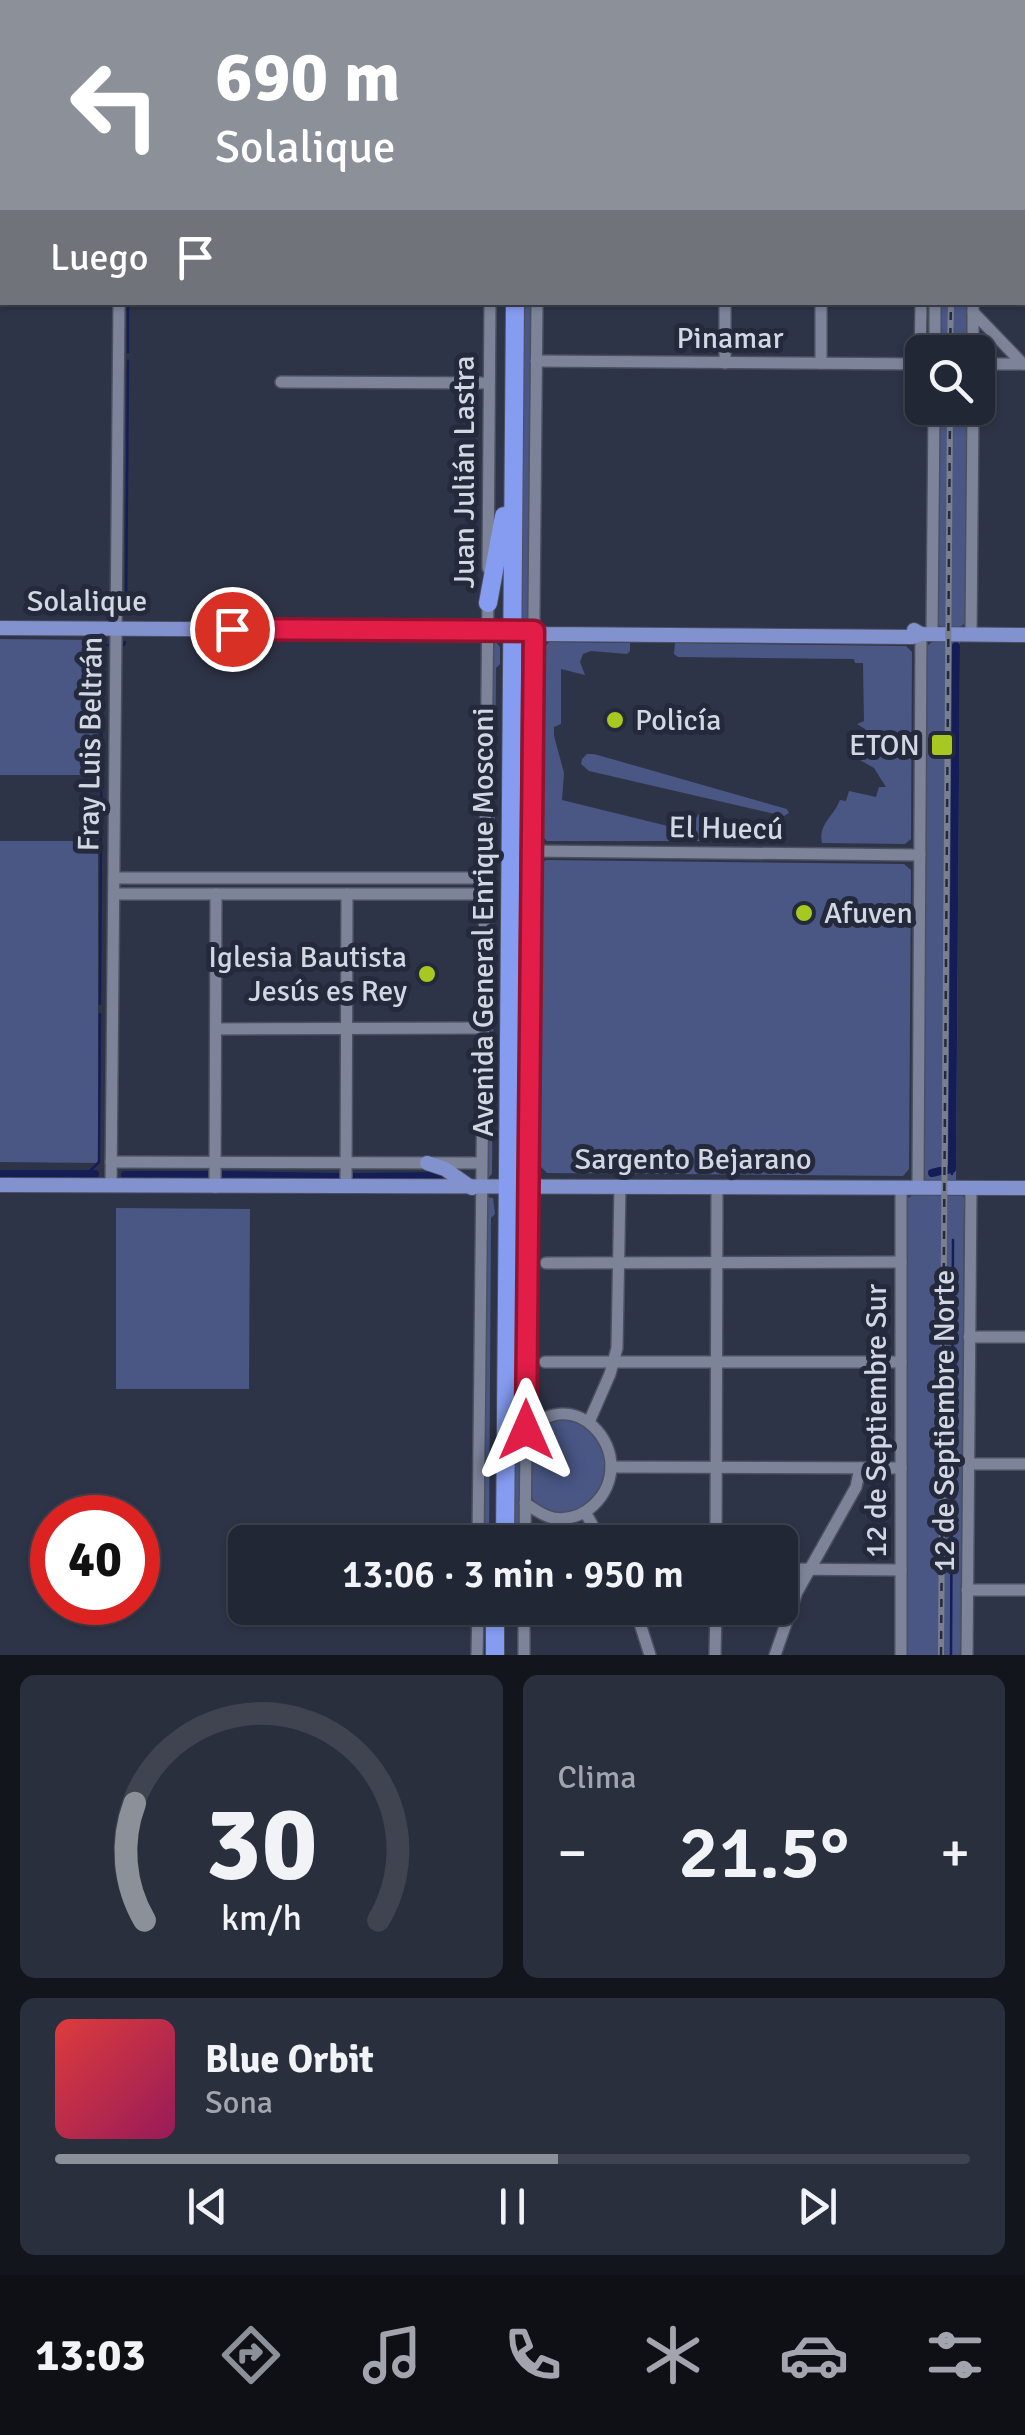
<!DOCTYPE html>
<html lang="es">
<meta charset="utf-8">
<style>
:root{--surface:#222735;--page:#2a2f3d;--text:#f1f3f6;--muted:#a2a5ad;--line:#3f4450;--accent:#8c9099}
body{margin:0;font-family:Signika,sans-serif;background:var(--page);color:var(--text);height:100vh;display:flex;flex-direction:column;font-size:38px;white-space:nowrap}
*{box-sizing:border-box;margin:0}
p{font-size:32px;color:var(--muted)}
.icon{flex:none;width:55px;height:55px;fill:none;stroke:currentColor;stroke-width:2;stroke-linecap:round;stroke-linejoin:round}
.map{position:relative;height:1655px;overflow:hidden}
.drawer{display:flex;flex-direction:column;gap:20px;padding:20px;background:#13151d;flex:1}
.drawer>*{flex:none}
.top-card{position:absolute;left:0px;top:0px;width:1025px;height:305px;box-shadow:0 2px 8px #0004,0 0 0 2px var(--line);background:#8c9099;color:#fff;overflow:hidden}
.fabs{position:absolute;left:905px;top:335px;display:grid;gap:20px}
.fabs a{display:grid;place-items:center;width:90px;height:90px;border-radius:15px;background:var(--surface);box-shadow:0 2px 8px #0004,0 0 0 2px var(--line);font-size:50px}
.speed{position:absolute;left:30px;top:1495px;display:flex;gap:20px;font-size:50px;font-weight:700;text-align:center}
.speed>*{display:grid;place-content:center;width:130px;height:130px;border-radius:50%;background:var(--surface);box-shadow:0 2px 8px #0004,0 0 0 2px var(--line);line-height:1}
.speed .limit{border:15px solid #d22;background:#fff;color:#111}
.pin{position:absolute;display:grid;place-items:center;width:85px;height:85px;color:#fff;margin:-42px;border:5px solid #fff;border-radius:50%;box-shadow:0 2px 10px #0007}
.me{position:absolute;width:110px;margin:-55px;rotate:0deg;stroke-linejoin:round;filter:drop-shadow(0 0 8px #0008)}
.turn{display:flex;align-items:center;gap:35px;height:210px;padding:0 50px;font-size:45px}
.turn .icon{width:130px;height:130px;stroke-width:2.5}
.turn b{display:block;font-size:70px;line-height:85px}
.then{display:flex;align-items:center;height:95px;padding:0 50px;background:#0003;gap:20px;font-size:38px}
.big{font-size:75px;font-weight:600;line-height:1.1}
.drawer .tile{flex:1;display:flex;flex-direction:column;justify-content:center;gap:15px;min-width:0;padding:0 35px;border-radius:15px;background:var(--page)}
.drawer .dial{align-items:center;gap:0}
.dial svg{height:260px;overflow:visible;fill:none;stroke:var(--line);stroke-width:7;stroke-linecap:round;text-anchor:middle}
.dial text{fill:var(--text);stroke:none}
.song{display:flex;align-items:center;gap:30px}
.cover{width:120px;height:120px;border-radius:15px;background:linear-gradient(135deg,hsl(0 70% 55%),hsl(330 70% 35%))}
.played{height:10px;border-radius:5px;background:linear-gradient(90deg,var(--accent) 55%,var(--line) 55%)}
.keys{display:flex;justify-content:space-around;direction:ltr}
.heat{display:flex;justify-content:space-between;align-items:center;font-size:55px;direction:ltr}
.drawer .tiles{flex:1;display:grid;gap:20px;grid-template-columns:1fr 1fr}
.tile:last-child{grid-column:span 2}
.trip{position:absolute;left:228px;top:1525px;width:570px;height:100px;border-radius:15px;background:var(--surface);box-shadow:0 2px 8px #0004,0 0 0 2px var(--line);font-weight:600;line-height:100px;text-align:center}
.menu{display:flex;height:160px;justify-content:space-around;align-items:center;background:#0e1015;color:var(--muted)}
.menu .icon{width:70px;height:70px}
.menu .current{color:var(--accent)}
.menu b{font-size:45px;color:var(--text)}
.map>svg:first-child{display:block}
.green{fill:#4a5785}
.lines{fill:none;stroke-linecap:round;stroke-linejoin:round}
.stream{stroke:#151d56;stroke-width:2.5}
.canal{stroke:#151d56;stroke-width:8}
.minor-casing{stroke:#4b5060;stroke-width:14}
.major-casing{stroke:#4b5060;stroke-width:16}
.highway-casing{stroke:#4b5060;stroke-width:20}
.minor{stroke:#7d849a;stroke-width:11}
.major{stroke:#8292ce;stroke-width:14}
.highway{stroke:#859cf0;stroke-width:18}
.rail-casing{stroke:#7a7f8e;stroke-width:6}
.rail{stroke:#242a3c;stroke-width:2.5;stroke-dasharray:8;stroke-linecap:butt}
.route-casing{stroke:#92132f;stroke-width:25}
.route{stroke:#e11d48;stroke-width:18}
.poi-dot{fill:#a6c821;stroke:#242a3c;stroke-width:4}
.labels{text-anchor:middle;stroke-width:10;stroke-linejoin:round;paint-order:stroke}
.street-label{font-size:30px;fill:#d3d7e3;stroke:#242a3c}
.poi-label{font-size:30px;fill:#d3d7e3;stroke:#242a3c;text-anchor:start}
</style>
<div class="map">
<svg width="1025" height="1655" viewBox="0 0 1025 1655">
<rect width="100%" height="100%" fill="#2e3447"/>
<g class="green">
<path d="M 533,302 L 529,624 L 521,626 L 517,605 L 523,303 Z"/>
<path d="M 938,303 L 969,303 L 968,352 L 938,352 Z"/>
<path d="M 937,408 L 968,408 L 967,622 L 960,627 L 942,627 L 936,624 Z"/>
<path d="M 0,639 L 98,640 L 98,775 L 0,775 Z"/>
<path d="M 525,640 L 528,641 L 524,1175 L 517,1177 L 520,644 Z"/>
<path d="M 933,641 L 960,641 L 956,1182 L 926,1182 L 923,1178 L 926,647 Z"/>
<path d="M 496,642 L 500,647 L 500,664 L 496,668 L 492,1174 L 489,1177 L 486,1176 L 492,643 Z"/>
<path d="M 549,642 L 630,643 L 630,651 L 627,654 L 591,651 L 583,654 L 580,662 L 585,675 L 561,669 L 561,724 L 554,727 L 554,736 L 564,773 L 562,800 L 688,831 L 698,815 L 701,814 L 773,832 L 781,830 L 783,834 L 780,841 L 547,841 L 542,836 L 543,648 Z"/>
<path d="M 675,643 L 906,646 L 912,652 L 911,839 L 905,844 L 822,843 C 818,824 834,816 840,800 L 846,801 L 849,791 L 876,797 L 879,787 L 886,787 L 874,768 L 860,760 L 868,738 L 865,729 L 857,724 L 864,721 L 863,663 L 855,663 L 854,659 L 678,657 L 674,654 Z"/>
<path d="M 587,754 L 594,754 L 787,809 L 789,813 L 784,816 L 589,771 L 581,764 L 582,759 Z"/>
<path d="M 0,841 L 98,841 L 98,1163 L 0,1162 Z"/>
<path d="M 546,860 L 904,864 L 911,870 L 909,1169 L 903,1176 L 547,1173 L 539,1165 L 540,864 Z"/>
<path d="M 520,1192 L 523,1193 L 521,1542 L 513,1542 L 516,1194 Z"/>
<path d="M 913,1195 L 962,1196 L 966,1198 L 968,1204 L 964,1207 L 961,1655 L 905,1655 L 907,1203 L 908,1198 Z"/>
<path d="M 487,1197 L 493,1198 L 495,1214 L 491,1218 L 489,1542 L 482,1542 Z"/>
<path d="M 116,1208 L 250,1209 L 249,1389 L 116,1389 Z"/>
<path d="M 561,1418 C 633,1430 607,1523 553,1512 C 541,1510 534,1504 530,1493 L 531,1436 L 543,1424 Z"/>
</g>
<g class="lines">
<g class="stream">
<path d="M 130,2 L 131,0"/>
<path d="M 128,352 L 128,308"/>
<path d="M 126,612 L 128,361"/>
<path d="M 124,645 L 125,642"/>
<path d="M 100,1004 L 102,645 L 110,645"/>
<path d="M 87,1174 L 99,1162 L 100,1014"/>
<path d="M 952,1174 L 952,1169"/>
<path d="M 951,1655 L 953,1240"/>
</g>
<g class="canal">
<path d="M 946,1170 L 952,1169 L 956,646"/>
<path d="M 932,1173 L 940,1171"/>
<path d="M 0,1174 L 95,1174"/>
<path d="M 125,1175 L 207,1175"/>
<path d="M 223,1175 L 338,1177"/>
<path d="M 354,1177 L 440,1176"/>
</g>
<defs>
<g id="minor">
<path d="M 122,2 L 122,0"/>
<path d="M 492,2 L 492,0"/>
<path d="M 540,2 L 540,0"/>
<path d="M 710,2 L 710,0"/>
<path d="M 883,2 L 883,0"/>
<path d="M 938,2 L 938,0"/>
<path d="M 975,2 L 975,0"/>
<path d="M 1024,81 L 1024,0"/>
<path d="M 1022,142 L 1025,144"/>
<path d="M 1022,215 L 1025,217"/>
<path d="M 1022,288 L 1025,291"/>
<path d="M 973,312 L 1023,364"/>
<path d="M 935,352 L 935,302"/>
<path d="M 973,352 L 973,302"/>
<path d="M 536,361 L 922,364"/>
<path d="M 725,363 L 725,302"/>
<path d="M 821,363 L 821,302"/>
<path d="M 920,364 L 921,302"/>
<path d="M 978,364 L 1023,364"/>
<path d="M 281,382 L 489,383"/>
<path d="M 488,568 L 490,302"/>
<path d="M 932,634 L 934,408"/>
<path d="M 971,634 L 973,408"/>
<path d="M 532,851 L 920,855"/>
<path d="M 114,878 L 484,878"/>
<path d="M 114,894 L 484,894"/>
<path d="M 216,1029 L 483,1028"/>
<path d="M 111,1162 L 481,1163"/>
<path d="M 111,1186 L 119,302"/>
<path d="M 215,1187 L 216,894"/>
<path d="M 346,1187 L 347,894"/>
<path d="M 918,1188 L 921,634"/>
<path d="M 546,1263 L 901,1262"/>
<path d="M 969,1337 L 1025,1337"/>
<path d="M 545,1362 L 901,1362"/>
<path d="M 589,1422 L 610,1374 L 617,1348 L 620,1186"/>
<path d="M 968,1464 L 1025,1464"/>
<path d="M 611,1467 L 901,1468"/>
<path d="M 525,1503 C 534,1509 543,1516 553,1518 C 584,1523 611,1496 611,1466 C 611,1437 584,1408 554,1415 C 543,1417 534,1424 526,1430"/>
<path d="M 585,1512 L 602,1542"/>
<path d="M 478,1542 L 488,597"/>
<path d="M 525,1542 L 537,302"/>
<path d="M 716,1542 L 717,1187"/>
<path d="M 780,1569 L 901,1570"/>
<path d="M 967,1590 L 1025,1590"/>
<path d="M 635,1608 L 650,1655"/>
<path d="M 477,1655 L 478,1608"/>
<path d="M 524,1655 L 524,1608"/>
<path d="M 715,1655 L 716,1608"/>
<path d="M 775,1655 L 797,1592 L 856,1487 L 860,1468"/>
<path d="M 901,1655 L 901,1187"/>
<path d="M 967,1655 L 971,1188"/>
</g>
<g id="major">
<path d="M 0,628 L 534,631 L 544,634 L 912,637 L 921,634"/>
<path d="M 914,630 L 921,634 L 1025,635"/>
<path d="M 427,1163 L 445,1169 L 472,1188"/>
<path d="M 0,1185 L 1025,1188"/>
</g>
<g id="highway">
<path d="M 508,2 L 508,0"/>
<path d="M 529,2 L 529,0"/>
<path d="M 488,603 L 504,516"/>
<path d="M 505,1542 L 515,302"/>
<path d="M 495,1655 L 495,1608"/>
</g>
</defs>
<use href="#minor" class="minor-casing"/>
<use href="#major" class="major-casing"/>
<use href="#highway" class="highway-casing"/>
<use href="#minor" class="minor"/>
<use href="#major" class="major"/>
<use href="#highway" class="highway"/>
<defs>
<g id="rail">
<path d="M 951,2 L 951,0"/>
<path d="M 950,352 L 951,302"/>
<path d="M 941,1655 L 950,408"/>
</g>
</defs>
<use href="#rail" class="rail-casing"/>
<use href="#rail" class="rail"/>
</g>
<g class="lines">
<defs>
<path id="route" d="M 232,629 L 534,631 L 526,1430"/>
</defs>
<use href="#route" class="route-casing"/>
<use href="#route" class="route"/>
</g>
<g class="poi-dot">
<circle cx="615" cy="720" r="10"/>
<rect x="930" y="733" width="24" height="24" rx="5"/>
<circle cx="804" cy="913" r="10"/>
<circle cx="427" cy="974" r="10"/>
</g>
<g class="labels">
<g class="street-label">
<text x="730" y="348">Pinamar</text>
<text transform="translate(464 472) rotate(-90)" y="10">Juan Julián Lastra</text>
<text x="87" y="611">Solalique</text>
<text transform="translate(90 744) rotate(-89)" y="10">Fray Luis Beltrán</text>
<text transform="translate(726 828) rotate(1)" y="10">El Huecú</text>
<text transform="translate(483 922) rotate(-90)" y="10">Avenida General Enrique Mosconi</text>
<text x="693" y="1169">Sargento Bejarano</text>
<text transform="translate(876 1421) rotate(-90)" y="10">12 de Septiembre Sur</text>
<text transform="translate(944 1421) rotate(-90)" y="10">12 de Septiembre Norte</text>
</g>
<g class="poi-label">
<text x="635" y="730">Policía</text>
<text x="920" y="755" text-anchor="end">ETON</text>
<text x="824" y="923">Afuven</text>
<text x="407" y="967" text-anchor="end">Iglesia Bautista<tspan x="407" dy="34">Jesús es Rey</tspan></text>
</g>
</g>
</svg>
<div class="fabs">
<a><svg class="icon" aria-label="search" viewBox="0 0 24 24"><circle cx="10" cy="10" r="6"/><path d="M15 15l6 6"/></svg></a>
</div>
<div class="speed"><div class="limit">40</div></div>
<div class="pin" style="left:232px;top:629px;background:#d93025"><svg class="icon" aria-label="arrive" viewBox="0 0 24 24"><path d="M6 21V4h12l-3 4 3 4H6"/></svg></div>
<svg class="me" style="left:526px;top:1430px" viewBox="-20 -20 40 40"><path d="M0-17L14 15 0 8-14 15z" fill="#e11d48" stroke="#fff" stroke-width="4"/></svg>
<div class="trip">13:06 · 3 min · 950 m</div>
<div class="top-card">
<div class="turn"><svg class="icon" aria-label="left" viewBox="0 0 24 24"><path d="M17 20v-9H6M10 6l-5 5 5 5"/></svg><div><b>690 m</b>Solalique</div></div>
<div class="then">Luego<svg class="icon" aria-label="arrive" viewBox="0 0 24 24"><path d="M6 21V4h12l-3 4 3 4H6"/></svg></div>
</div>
</div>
<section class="drawer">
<div class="tiles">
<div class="tile dial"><svg viewBox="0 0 100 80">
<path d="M14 69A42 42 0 1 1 86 69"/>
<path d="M14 69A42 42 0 0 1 11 33" stroke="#8c9099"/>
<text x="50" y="56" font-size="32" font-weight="700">30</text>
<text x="50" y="72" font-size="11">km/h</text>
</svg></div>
<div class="tile"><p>Clima</p>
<div class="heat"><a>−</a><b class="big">21.5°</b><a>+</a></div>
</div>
<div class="tile">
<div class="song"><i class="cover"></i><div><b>Blue Orbit</b><p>Sona</p></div></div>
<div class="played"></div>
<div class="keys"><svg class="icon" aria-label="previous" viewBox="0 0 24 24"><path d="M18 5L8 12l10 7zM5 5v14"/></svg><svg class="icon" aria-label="pause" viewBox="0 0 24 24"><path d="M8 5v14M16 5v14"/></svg><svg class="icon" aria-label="next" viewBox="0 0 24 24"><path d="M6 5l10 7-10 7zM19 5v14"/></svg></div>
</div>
</div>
</section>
<nav class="menu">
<b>13:03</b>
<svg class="icon current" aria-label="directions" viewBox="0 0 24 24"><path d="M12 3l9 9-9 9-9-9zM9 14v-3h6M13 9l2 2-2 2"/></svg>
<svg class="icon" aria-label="music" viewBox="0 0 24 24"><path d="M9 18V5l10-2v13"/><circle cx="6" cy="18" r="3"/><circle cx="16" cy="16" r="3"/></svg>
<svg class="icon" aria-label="phone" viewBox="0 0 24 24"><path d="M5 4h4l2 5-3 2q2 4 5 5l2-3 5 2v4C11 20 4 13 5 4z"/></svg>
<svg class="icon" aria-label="climate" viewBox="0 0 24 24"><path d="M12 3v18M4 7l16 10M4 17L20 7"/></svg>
<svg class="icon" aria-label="car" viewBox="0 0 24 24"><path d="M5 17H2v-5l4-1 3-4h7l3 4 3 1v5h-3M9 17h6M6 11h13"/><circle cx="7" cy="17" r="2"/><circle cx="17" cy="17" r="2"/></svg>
<svg class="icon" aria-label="filters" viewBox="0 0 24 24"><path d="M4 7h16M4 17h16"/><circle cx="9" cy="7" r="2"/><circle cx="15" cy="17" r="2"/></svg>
</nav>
